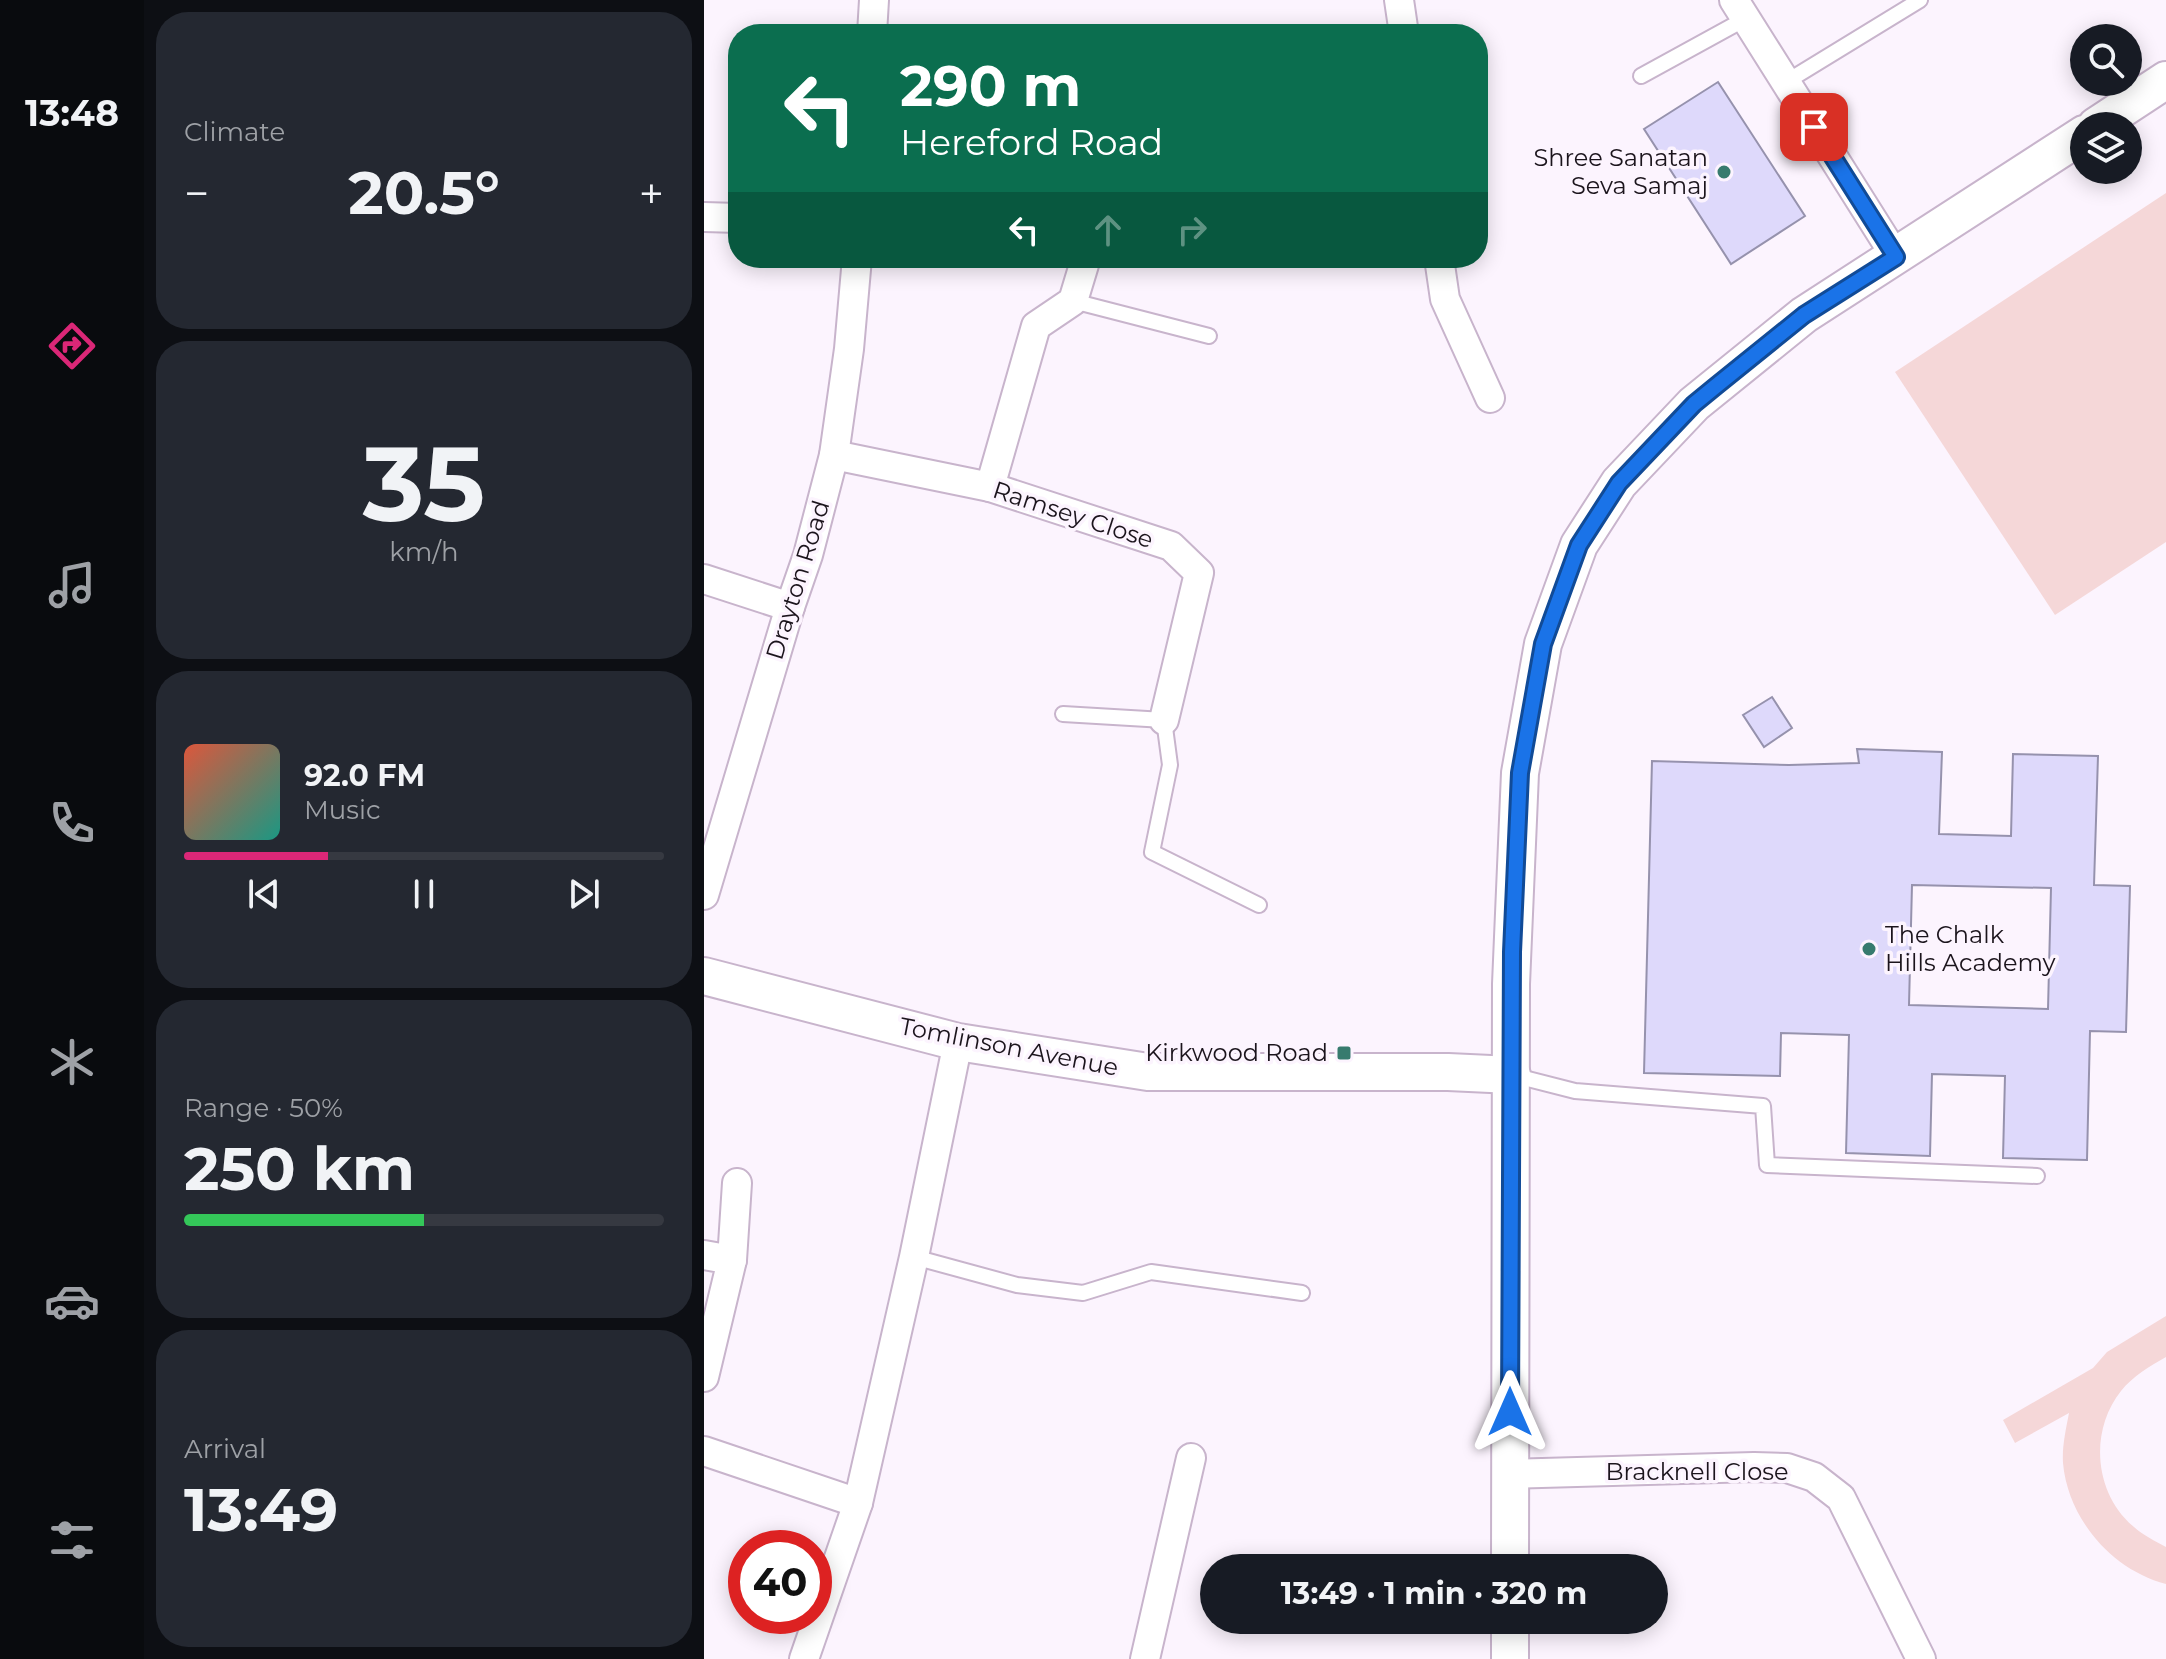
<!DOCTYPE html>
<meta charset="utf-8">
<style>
:root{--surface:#171b24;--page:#242831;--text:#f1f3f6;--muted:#9ea1a6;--line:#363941;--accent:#db2777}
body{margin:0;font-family:Montserrat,sans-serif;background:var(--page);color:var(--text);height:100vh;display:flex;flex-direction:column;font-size:30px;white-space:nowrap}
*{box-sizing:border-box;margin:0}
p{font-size:26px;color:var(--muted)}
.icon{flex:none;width:44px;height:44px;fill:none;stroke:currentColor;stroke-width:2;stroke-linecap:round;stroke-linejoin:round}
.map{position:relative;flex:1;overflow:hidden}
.panel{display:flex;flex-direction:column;gap:12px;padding:12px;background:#0d0f14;width:560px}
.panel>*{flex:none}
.guide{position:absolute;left:24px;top:24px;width:760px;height:244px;border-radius:32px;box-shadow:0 4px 20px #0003;background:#0b6e4f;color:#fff;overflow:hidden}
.buttons{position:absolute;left:1366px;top:24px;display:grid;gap:16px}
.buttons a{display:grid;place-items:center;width:72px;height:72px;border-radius:50%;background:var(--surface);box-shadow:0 4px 20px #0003;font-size:40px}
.speed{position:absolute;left:24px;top:1530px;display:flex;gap:16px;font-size:40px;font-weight:700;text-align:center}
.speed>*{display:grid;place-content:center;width:104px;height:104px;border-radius:50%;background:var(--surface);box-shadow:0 4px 20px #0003;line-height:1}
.speed .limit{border:12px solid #d22;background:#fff;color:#111}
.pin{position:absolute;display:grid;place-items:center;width:68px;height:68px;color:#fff;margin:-34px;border-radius:16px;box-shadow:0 4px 12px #0006}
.me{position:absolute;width:88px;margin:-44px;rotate:0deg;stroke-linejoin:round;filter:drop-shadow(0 0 6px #0008)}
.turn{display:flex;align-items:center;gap:28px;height:168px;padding:0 40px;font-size:36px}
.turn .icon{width:104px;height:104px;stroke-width:2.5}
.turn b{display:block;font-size:56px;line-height:68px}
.lanes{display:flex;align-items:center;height:76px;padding:0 40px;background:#0003;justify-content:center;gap:40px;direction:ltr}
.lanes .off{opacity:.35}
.big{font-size:60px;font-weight:700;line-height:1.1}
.panel .widget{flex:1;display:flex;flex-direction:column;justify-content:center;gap:12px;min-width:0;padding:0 28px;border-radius:32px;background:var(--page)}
.panel .dial{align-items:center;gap:0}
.dial b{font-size:104px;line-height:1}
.song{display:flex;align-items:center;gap:24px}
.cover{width:96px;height:96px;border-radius:12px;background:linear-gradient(135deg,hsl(10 70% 55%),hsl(170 70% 35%))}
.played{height:8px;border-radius:4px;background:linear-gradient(90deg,var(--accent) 30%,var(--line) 30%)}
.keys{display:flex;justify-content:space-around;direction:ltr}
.heat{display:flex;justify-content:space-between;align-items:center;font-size:44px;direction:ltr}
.charge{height:12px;border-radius:6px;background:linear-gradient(90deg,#34c759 50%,var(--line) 0)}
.trip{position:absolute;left:496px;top:1554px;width:468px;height:80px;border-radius:40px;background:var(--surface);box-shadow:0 4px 20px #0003;font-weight:700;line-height:80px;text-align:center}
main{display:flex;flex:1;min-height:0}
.dock{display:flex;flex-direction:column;width:144px;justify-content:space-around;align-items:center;background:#090b0e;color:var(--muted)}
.dock .icon{width:56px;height:56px}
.dock .on{color:var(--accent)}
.dock b{font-size:36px;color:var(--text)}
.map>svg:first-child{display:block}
.green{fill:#f5d7d8}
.building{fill:#ded9fb;stroke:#9692ad;stroke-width:2;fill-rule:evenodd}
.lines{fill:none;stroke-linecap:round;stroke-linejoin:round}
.service-casing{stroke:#c8b4cc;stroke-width:18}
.minor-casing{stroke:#c8b4cc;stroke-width:32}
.tertiary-casing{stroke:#c8b4cc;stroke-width:40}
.service{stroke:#fff;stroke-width:14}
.minor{stroke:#fff;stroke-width:28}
.tertiary{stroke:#fff;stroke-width:36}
.route-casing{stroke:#114b97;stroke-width:20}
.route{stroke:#1a73e8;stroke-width:14}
.poi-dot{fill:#377b6e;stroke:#fcf4fe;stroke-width:3}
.labels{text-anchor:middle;stroke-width:7;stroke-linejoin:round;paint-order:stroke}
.poi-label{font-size:24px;fill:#1b141c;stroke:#fcf4fe;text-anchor:end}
.street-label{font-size:24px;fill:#1b141c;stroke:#fcf4fe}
</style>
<main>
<nav class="dock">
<b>13:48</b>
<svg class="icon on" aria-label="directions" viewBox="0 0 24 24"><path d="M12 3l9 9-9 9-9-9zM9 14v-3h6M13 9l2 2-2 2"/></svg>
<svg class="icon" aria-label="music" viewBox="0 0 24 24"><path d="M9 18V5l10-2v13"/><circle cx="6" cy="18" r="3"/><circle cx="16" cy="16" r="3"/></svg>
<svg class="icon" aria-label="phone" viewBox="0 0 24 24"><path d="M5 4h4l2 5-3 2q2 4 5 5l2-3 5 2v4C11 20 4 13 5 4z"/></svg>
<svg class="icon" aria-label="climate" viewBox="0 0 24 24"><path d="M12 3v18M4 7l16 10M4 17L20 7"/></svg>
<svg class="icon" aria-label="car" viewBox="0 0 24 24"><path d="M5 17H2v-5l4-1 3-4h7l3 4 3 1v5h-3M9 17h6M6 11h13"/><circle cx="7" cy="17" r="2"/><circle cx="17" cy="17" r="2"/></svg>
<svg class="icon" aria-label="filters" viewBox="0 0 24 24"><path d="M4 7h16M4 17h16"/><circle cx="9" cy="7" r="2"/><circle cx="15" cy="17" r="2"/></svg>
</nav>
<section class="panel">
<div class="widget"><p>Climate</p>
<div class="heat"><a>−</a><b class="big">20.5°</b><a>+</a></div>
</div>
<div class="widget dial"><b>35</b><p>km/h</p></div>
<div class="widget">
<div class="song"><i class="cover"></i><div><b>92.0 FM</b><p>Music</p></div></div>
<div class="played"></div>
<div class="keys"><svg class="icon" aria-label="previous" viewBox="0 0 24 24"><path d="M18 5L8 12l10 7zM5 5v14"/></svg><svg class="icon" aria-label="pause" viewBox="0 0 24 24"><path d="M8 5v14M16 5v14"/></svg><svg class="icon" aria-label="next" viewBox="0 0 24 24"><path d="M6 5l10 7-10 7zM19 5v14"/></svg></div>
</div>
<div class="widget"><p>Range · 50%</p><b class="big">250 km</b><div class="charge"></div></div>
<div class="widget"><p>Arrival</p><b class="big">13:49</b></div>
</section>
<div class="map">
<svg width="1462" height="1659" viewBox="0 0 1462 1659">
<rect width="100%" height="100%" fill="#fcf4fe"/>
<g class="green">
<path d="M 1462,193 L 1462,542 L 1351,615 L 1191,372 Z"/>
<path d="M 1462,1316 L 1462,1357 C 1446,1366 1429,1376 1417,1391 C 1385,1431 1390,1494 1430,1527 C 1439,1535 1451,1541 1462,1547 L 1462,1584 C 1408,1570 1364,1519 1359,1463 C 1358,1446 1362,1429 1365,1413 L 1311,1443 L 1299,1420 L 1389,1368 L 1403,1352 Z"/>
</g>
<g class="building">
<path d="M 1014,82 L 1101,216 L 1027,264 L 940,129 Z"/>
<path d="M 1068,697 L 1088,728 L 1060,747 L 1039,715 Z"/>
<path d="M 1153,749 L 1238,752 L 1235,834 L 1307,836 L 1309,754 L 1394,756 L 1390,885 L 1426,886 L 1422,1032 L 1386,1031 L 1383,1160 L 1299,1158 L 1301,1076 L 1228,1074 L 1226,1156 L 1142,1153 L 1145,1035 L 1077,1033 L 1076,1076 L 940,1073 L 948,761 L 1085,765 L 1155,763 ZM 1208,885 L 1347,888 L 1344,1009 L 1205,1005 Z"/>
</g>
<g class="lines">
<defs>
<g id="service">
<path d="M 937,76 L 1041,19"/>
<path d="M 1082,82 L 1216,0"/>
<path d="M 369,301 L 505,336"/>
<path d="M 359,714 L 460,720 L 466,765 L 448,852 L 555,905"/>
<path d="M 808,1075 L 871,1091 L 1059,1106 L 1063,1165 L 1333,1176"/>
<path d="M 210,1257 L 313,1285 L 379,1293 L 447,1272 L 598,1293"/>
</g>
<g id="minor">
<path d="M 695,0 L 700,34"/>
<path d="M 1030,0 L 1192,257"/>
<path d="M 168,34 L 170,0"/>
<path d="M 0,217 L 34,218"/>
<path d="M 735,258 L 741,299 L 786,398"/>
<path d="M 130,455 L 286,487 L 467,546 L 495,573 L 460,720"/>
<path d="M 286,487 L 332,326 L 369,301 L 382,258"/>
<path d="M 0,579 L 86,607"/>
<path d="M 0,895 L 86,607 L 104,555 L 130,455 L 145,349 L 153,258"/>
<path d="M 0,1255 L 28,1260 L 0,1377"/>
<path d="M 28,1260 L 33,1183"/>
<path d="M 0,1451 L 154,1503"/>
<path d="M 806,1474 L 1050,1467 L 1083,1468 L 1110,1477 L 1137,1498 L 1217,1659"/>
<path d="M 100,1659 L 154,1503 L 210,1257 L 254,1042"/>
<path d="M 441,1659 L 487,1458"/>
</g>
<g id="tertiary">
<path d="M 1392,126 L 1462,80"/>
<path d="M 0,976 L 254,1042 L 444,1072 L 744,1072 L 808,1075"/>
<path d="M 806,1568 L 807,984 L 816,773 L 839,644 L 875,545 L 915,483 L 990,404 L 1100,315 L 1380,134"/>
<path d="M 806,1620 L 806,1659"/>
</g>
</defs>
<use href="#service" class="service-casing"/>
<use href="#minor" class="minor-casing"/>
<use href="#tertiary" class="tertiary-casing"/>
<use href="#service" class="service"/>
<use href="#minor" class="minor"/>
<use href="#tertiary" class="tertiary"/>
</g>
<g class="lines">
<defs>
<path id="route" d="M 806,1412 L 808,952 L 816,773 L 839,644 L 875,545 L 915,483 L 990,404 L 1012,386 L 1100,315 L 1192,257 L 1110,127"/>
</defs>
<use href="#route" class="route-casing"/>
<use href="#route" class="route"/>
</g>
<g class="poi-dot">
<circle cx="1020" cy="172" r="8"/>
<circle cx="1165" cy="949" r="8"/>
<rect x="632" y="1045" width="16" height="16" rx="4"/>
</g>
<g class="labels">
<g class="poi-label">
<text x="1004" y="166">Shree Sanatan<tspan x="1004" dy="28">Seva Samaj</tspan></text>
<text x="1181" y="943" text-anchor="start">The Chalk<tspan x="1181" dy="28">Hills Academy</tspan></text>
<text x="624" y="1061">Kirkwood Road</text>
</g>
<g class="street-label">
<text transform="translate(369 515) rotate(18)" y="8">Ramsey Close</text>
<text transform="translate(94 580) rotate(-73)" y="8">Drayton Road</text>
<text transform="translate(305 1047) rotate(11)" y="8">Tomlinson Avenue</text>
<text x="993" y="1480">Bracknell Close</text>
</g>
</g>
</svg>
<div class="buttons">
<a><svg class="icon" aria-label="search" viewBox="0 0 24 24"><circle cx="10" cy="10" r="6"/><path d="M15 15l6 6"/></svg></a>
<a><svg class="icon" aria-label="layers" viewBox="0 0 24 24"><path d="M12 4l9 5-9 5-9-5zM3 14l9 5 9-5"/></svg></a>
</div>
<div class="speed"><div class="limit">40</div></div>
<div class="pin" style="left:1110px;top:127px;background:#d93025"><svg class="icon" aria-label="arrive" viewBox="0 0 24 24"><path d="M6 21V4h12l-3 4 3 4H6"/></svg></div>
<svg class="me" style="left:806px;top:1412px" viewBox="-20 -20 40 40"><path d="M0-17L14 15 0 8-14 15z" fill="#1a73e8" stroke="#fff" stroke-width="4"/></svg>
<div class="trip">13:49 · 1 min · 320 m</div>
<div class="guide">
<div class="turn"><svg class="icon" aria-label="left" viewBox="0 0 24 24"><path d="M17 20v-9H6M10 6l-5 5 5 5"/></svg><div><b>290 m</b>Hereford Road</div></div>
<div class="lanes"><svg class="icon" aria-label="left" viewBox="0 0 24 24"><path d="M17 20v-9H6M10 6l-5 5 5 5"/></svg><svg class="icon off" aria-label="ahead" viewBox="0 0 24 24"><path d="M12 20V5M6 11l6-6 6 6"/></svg><svg class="icon off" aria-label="right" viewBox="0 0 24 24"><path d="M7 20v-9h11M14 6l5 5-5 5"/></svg></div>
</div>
</div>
</main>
